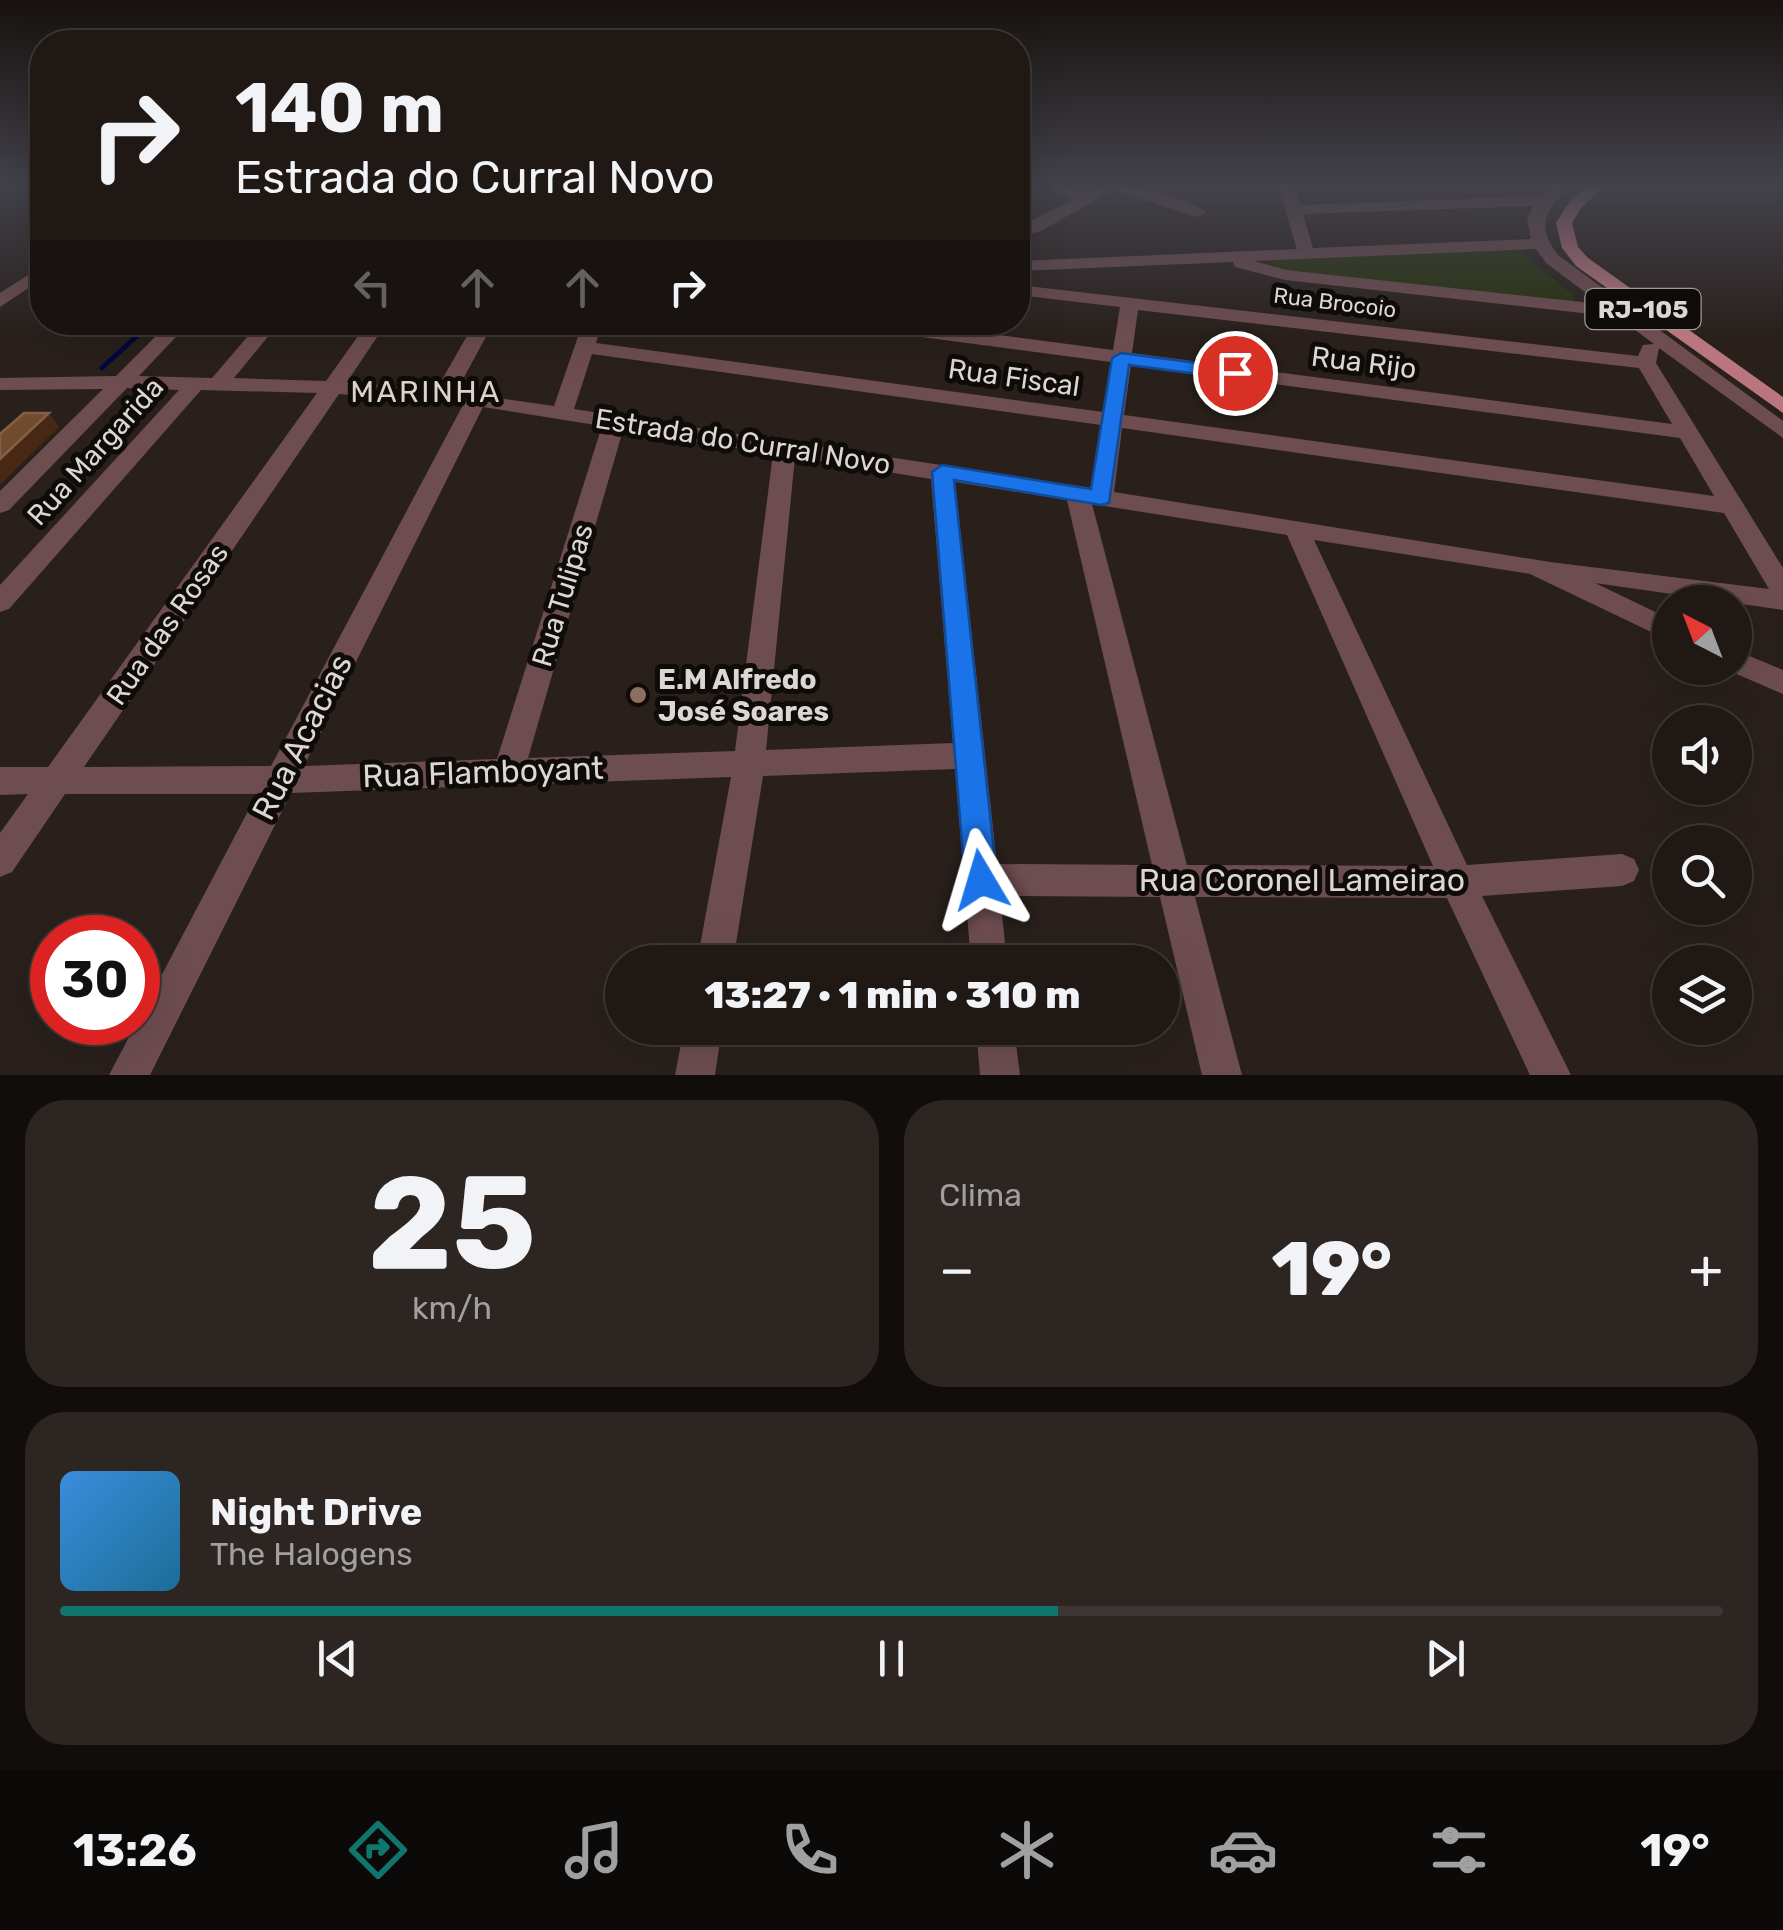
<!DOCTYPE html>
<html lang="pt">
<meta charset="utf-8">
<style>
:root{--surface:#1f1815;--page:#2c2522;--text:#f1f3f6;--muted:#a1a0a0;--line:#3c3734;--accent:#0f766e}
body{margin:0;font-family:Rubik,sans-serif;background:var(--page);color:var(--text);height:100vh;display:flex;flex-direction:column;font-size:38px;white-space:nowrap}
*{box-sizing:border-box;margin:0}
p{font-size:32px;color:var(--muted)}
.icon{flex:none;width:55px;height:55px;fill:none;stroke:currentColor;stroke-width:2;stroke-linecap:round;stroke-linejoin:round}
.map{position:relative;height:1075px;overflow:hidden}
.panel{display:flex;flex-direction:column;gap:25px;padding:25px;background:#110d0c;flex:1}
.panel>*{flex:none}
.top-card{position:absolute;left:30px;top:30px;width:1000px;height:305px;border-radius:40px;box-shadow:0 10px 40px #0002,0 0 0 2px var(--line);background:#1f1815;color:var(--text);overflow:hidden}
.needle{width:65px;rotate:318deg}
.tools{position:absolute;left:1652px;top:585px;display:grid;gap:20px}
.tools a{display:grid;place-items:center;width:100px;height:100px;border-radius:50%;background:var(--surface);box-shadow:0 10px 40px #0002,0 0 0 2px var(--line);font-size:50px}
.speed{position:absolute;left:30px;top:915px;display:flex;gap:20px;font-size:50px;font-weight:700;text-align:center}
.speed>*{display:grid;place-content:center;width:130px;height:130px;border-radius:50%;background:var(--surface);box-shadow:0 10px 40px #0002,0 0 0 2px var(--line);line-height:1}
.speed .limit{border:15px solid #d22;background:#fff;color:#111}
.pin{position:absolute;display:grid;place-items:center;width:85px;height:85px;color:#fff;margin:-42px;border:5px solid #fff;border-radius:50%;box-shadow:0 2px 10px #0007}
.me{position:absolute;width:110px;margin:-55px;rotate:353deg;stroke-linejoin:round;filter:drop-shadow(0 0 8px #0008)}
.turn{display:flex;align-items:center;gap:35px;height:210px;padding:0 40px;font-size:45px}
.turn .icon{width:130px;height:130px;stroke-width:2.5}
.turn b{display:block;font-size:70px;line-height:85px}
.lanes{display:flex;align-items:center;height:95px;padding:0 40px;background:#0003;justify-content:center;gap:50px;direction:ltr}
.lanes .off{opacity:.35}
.big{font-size:75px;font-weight:800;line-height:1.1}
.panel .tile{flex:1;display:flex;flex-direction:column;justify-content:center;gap:15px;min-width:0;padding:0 35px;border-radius:40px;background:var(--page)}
.panel .dial{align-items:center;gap:0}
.dial b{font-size:130px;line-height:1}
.song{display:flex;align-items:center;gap:30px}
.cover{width:120px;height:120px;border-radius:15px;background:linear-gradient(135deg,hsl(210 70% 55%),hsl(200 70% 35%))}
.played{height:10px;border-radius:5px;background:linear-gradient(90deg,var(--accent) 60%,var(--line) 60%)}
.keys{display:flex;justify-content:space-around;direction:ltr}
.heat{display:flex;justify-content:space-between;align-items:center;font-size:55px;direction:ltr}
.panel .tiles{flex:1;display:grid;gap:25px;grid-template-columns:1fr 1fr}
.tile:last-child{grid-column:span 2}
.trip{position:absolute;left:605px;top:945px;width:575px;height:100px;border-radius:50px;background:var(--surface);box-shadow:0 10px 40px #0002,0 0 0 2px var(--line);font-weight:800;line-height:100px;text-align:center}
.tab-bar{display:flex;height:160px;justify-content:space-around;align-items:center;background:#0c0a08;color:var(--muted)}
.tab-bar .icon{width:70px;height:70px}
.tab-bar .active{color:var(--accent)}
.tab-bar b{font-size:45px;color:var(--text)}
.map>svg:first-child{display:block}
.green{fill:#26320d}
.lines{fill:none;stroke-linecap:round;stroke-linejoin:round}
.stream-far1{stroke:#00083d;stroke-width:4}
.stream{stroke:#00083d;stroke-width:5}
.minor{fill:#6e4d51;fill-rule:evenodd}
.primary{fill:#b9767f;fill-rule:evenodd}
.shaded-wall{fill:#482812}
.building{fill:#724a2e;stroke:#826048;stroke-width:2.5}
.route{fill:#1a73e8;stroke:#114b97;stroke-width:2.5}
.education-dot{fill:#8d6e63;stroke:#0f0b09;stroke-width:4}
.labels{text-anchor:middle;stroke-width:10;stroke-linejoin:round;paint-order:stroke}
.far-street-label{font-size:22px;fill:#dcd7d4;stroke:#0f0b09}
.shield{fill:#0f0b09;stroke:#9e9a97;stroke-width:2.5}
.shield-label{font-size:25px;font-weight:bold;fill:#dcd7d4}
.street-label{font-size:28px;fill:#dcd7d4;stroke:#0f0b09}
.poi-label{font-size:28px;font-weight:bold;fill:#dcd7d4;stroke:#0f0b09;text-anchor:start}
.neighbourhood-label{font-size:30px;letter-spacing:2.5px;fill:#ddd2cb;stroke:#0f0b09}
.near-street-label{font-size:32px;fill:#dcd7d4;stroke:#0f0b09}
</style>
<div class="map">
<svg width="1783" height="1075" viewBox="0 0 1783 1075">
<rect width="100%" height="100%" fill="#29201c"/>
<path class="green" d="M 1518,250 L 1573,295 L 1574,301 L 1282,271 L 1270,263 L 1275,257 Z"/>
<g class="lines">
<path class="stream-far1" d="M 137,336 L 152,322"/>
<path class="stream" d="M 102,368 L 139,334"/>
<g class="minor">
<path d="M 1041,186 L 1065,186 L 1086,193 C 1114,177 1181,194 1206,212 L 1198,217 L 1113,190 L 1041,231 L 1018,237 L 1018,227 L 1075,199 Z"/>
<path d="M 1278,186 L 1294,186 L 1300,205 L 1541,196 L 1552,186 L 1569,186 C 1546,211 1535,225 1558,255 L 1783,421 L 1783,438 L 1659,348 L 1656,363 L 1783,568 L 1783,610 L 1595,583 L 1670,619 L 1670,641 L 1530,574 L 1314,540 L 1467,865 L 1622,854 L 1634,859 L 1639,870 L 1634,881 L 1622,886 L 1482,896 L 1571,1075 L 1530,1075 L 1447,898 L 1195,897 L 1242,1075 L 1202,1075 L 1160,897 L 1000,896 L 1007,962 L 971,962 L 955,769 L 763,776 L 733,962 L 697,962 L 731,777 L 291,793 L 150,1075 L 109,1075 L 257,794 L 65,794 L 12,872 L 0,877 L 0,833 L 28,794 L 0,795 L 0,767 L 48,767 L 317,393 L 201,390 L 9,609 L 0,612 L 0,585 L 179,390 L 127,388 L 9,510 L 0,513 L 0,491 L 103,389 L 0,390 L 0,378 L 116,376 L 170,322 L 190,322 L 139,376 L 212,378 L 260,322 L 280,322 L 234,378 L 326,381 L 368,322 L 387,322 L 347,382 L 436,390 L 475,322 L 494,322 L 456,392 L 554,406 L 583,322 L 602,322 L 596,343 L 1103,412 L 1111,362 L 853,328 L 844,322 L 900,322 L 1113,350 L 1120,307 L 1018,295 L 1018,285 L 1638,356 L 1643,345 L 1654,344 L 1618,317 L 1285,280 L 1235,267 L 1233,262 L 1018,271 L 1018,261 L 1297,249 ZM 1533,206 L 1527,220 L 1531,239 L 1313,248 L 1303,214 ZM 1536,249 L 1546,263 L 1601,304 L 1286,270 L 1254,261 ZM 1138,310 L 1639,368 L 1672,424 L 1132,353 ZM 592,354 L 1101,425 L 1091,488 L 574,409 ZM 1131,365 L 1680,438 L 1714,496 L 1124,415 ZM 339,394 L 463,405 L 271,766 L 84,767 ZM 483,407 L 602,426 L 497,759 L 304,766 ZM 1122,428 L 1724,513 L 1769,589 L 1550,562 L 1114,492 ZM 623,430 L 773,454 L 735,751 L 528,758 ZM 795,457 L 931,479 L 953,743 L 766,750 ZM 955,482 L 1067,500 L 1152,865 L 997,864 ZM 1092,504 L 1287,535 L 1433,866 L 1187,865 Z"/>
<path d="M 42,266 L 42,279 L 0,307 L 0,293 Z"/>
<path d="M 1735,650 L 1783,670 L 1783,694 L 1725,669 L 1735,668 Z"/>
<path d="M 684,1028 L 722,1028 L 715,1075 L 675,1075 Z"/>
<path d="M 976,1028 L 1014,1028 L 1020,1075 L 980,1075 Z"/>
</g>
<path class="primary" d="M 1588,186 L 1605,186 L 1581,208 L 1572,223 L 1578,247 L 1588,258 L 1783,397 L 1783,413 L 1576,266 L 1562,248 L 1556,223 L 1569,202 Z"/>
</g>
<path class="shaded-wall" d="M 49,413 L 59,427 L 0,485 L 0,459 Z"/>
<path class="building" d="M 24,413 L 49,413 L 0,459 L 0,434 Z"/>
<linearGradient id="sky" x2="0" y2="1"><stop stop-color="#17120f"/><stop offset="0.55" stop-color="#43424b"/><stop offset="1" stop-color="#43424b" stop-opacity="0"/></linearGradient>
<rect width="1783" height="336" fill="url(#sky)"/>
<path class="route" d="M 1121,353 L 1235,368 L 1244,373 L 1235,379 L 1129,365 L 1109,503 L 1101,505 L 954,480 L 997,880 L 992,890 L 981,894 L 970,890 L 965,880 L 932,472 L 942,465 L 1091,489 L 1112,358 Z"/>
<circle class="education-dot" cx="638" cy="695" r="10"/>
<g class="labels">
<g class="far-street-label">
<text transform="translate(1335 302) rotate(7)" y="8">Rua Brocoio</text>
</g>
<rect class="shield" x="1585.5" y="289" width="115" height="40" rx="8"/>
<g class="shield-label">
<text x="1643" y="318">RJ-105</text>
</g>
<g class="street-label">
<text transform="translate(1364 362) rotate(7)" y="10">Rua Rijo</text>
<text transform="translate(1014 377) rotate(8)" y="10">Rua Fiscal</text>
<text transform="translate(743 441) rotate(9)" y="10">Estrada do Curral Novo</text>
<text transform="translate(95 451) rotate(-48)" y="10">Rua Margarida</text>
<text transform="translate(562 595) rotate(-73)" y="10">Rua Tulipas</text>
<text transform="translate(167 624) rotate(-55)" y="10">Rua das Rosas</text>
</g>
<g class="poi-label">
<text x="658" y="689">E.M Alfredo<tspan x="658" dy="32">José Soares</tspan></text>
</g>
<g class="neighbourhood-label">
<text x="426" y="402">MARINHA</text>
</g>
<g class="near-street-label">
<text transform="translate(302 737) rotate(-63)" y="11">Rua Acacias</text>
<text transform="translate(483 772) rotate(-2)" y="11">Rua Flamboyant</text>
<text x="1302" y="891">Rua Coronel Lameirao</text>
</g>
</g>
</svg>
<div class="tools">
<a><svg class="needle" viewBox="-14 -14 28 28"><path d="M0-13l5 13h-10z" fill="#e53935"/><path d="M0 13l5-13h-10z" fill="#a1a0a0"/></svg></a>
<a><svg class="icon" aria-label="sound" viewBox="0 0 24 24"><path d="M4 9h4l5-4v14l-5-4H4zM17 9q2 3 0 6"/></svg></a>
<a><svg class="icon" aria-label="search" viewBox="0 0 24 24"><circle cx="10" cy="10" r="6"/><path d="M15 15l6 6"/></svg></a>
<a><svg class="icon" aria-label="layers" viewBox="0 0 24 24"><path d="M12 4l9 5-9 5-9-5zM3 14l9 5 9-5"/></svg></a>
</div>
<div class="speed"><div class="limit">30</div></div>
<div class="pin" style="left:1235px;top:373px;background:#d93025"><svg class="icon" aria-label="arrive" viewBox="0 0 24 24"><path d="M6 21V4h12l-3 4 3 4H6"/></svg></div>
<svg class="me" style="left:981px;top:880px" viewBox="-20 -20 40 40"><path d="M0-17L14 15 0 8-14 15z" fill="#1a73e8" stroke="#fff" stroke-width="4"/></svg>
<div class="trip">13:27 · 1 min · 310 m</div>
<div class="top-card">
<div class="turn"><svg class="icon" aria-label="right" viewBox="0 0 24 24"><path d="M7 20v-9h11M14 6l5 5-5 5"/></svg><div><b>140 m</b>Estrada do Curral Novo</div></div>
<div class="lanes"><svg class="icon off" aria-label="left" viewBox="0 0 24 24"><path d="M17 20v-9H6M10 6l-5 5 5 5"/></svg><svg class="icon off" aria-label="ahead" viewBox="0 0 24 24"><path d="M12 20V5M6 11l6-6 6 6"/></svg><svg class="icon off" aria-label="ahead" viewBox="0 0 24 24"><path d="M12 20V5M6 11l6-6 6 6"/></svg><svg class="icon" aria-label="right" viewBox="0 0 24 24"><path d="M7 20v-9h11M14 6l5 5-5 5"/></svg></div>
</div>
</div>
<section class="panel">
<div class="tiles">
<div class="tile dial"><b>25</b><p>km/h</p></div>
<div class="tile"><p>Clima</p>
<div class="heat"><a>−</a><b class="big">19°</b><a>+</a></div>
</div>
<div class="tile">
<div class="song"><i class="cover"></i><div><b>Night Drive</b><p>The Halogens</p></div></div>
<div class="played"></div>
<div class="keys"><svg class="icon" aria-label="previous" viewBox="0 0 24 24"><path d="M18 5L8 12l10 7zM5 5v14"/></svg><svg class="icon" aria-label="pause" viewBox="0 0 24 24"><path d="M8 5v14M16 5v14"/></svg><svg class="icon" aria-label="next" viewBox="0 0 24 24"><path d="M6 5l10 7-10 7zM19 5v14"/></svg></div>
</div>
</div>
</section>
<nav class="tab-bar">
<b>13:26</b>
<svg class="icon active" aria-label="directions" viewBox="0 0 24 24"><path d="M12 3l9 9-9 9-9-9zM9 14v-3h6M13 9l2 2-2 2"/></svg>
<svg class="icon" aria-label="music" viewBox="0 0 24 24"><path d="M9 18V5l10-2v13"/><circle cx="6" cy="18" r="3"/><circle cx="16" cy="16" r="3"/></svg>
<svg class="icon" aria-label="phone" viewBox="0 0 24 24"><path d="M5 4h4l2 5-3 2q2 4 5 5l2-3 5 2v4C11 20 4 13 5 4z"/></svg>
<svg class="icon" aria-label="climate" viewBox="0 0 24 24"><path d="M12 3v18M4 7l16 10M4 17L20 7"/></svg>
<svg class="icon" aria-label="car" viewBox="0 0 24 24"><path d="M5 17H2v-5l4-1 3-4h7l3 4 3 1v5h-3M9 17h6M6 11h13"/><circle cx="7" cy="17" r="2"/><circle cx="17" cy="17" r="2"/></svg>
<svg class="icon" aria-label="filters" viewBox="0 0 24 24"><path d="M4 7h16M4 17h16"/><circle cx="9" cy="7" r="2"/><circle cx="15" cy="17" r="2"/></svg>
<b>19°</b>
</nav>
